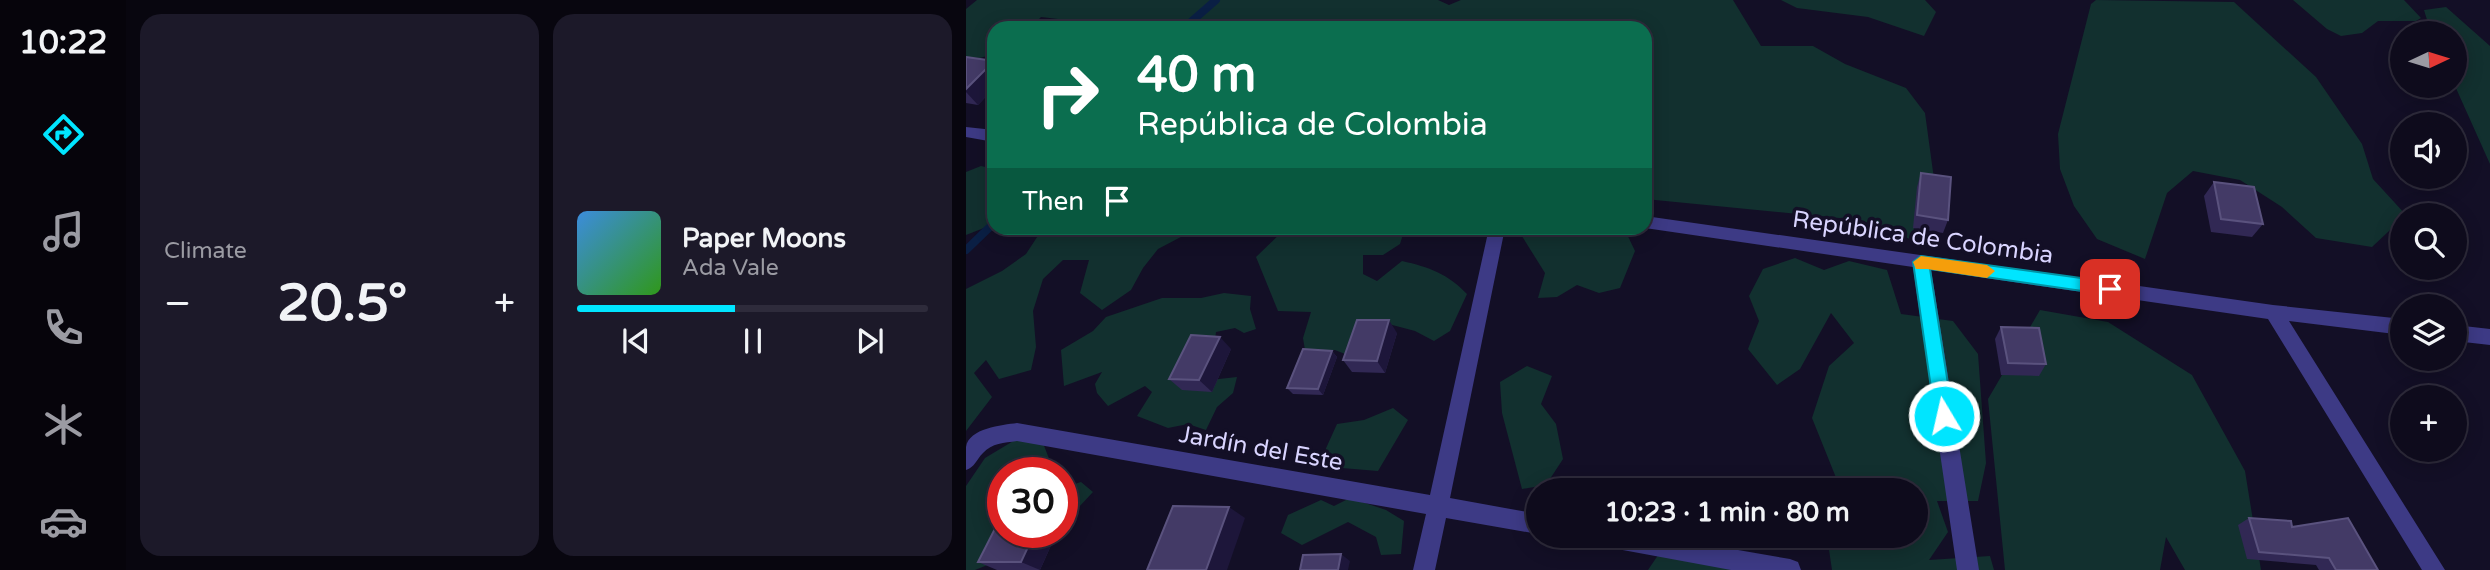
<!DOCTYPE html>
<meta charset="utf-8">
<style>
:root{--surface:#0e0b1c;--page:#1c1929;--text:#f1f3f6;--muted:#9b9ba3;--line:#2e2b3b;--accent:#00e5ff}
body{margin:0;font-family:"Varela Round",sans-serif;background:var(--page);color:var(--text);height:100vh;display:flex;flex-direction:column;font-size:26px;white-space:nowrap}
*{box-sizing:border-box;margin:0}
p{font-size:23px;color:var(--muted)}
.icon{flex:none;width:38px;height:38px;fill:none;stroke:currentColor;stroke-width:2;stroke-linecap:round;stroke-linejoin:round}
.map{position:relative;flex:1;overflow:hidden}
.panel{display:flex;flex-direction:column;gap:14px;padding:14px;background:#08060f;width:840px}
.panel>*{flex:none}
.guide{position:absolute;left:21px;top:21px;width:665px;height:214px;border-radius:21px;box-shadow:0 4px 18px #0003,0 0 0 2px var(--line);background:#0b6e4f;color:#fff;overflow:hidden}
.needle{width:46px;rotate:86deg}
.buttons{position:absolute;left:1424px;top:21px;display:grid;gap:14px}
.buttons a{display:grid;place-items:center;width:77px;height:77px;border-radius:50%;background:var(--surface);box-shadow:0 4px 18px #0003,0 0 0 2px var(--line);font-size:35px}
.speed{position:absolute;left:21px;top:457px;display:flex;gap:14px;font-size:35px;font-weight:700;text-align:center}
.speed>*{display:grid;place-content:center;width:91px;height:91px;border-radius:50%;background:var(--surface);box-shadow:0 4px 18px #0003,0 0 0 2px var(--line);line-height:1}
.speed .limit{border:10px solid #d22;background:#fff;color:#111}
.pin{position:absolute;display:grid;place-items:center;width:60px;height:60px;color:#fff;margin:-30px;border-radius:14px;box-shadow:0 4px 10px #0006}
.me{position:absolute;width:77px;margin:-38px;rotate:351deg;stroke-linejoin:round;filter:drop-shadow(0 0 5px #0008)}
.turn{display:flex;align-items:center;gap:24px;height:147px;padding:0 35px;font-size:32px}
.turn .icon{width:91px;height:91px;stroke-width:2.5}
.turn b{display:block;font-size:49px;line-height:60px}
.then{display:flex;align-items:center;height:66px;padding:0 35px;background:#0003;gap:14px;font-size:26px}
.big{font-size:52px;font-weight:700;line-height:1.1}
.panel .widget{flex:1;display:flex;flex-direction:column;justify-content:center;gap:10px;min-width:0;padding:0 24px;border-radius:21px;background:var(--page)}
.song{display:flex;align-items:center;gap:21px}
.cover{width:84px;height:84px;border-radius:10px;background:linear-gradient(135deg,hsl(210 70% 55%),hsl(110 70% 35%))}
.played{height:7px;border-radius:4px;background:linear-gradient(90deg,var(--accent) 45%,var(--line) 45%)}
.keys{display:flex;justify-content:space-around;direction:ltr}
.heat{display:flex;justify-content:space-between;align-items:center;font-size:38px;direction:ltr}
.panel .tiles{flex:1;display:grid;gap:14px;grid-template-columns:repeat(2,1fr)}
.trip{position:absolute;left:560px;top:478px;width:402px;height:70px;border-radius:35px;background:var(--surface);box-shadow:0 4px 18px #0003,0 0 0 2px var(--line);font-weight:700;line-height:70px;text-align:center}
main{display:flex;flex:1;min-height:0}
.dock{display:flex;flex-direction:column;width:126px;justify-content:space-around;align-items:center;background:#06040b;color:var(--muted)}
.dock .icon{width:49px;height:49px}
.dock .on{color:var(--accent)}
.dock b{font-size:32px;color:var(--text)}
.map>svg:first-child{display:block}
.green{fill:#12302f}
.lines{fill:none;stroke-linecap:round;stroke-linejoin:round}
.stream{stroke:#0a1f44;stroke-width:8}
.street{fill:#3d3a85;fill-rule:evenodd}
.wall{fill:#312854}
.shaded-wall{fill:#1d163a}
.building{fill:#433a66;stroke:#5a527e;stroke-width:2}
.route{fill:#00e5ff;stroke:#0095a6;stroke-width:2}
.slow{fill:#f59e0b}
.labels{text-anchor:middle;stroke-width:7;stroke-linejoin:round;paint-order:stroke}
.street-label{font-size:24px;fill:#d9d4ff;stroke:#130f26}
</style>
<main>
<nav class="dock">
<b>10:22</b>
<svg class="icon on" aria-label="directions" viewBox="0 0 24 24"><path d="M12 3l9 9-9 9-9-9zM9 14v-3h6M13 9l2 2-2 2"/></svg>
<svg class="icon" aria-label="music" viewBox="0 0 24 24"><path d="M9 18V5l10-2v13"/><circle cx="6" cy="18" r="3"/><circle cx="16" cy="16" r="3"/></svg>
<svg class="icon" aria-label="phone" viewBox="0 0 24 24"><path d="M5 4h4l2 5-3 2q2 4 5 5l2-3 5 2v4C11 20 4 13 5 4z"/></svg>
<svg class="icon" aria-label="climate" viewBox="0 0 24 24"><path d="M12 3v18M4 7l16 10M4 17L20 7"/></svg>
<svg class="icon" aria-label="car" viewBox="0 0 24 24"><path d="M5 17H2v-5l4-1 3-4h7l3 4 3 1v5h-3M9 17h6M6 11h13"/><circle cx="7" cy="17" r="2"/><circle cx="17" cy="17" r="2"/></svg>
</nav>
<section class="panel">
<div class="tiles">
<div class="widget"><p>Climate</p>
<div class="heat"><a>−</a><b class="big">20.5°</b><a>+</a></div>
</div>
<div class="widget">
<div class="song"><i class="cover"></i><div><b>Paper Moons</b><p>Ada Vale</p></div></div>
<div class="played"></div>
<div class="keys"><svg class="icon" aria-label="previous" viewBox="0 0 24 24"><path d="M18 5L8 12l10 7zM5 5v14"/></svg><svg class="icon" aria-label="pause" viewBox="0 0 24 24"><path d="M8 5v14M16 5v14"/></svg><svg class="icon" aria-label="next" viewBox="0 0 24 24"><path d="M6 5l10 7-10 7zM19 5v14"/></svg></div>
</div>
</div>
</section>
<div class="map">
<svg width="1524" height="570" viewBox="0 0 1524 570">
<rect width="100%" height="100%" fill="#130f26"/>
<g class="green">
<path d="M 11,0 L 472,0 L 483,5 L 495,0 L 767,0 L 795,46 L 847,46 L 879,64 L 940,88 L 959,113 L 968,179 L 944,239 L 894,220 L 679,199 L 679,28 L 231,28 L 143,25 L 75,17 L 64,28 L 28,28 L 28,54 L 14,58 L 0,57 L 0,9 Z"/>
<path d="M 815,0 L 959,0 L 970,12 L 958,36 L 902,17 L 831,8 Z"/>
<path d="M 1130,0 L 1268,2 L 1350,77 L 1396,144 L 1407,179 L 1440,215 L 1406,247 L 1350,238 L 1316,207 L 1274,180 L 1227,171 L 1201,193 L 1179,259 L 1131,239 L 1108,206 L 1094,169 L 1092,134 L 1125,4 Z"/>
<path d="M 1327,0 L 1438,0 L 1455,18 L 1450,21 L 1412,21 L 1396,33 L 1375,36 L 1361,29 Z"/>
<path d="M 1480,7 L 1524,46 L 1524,164 L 1489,86 L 1489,33 L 1465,33 L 1458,10 Z"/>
<path d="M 15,166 L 28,169 L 28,224 L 0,235 L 0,172 Z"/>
<path d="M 77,228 L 232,228 L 192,249 L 177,268 L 165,290 L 136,310 L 114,293 L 123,260 L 97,260 L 77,279 L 67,311 L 70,347 L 65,370 L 33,379 L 20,360 L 8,373 L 26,397 L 0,431 L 0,289 L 36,271 L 60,254 Z"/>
<path d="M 320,228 L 439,228 L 434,244 L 417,255 L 397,255 L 397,274 L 411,281 L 436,261 C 463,267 482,274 501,294 L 484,331 L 468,341 L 449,331 L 415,322 L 379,354 L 369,350 L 339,350 L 337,338 L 345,312 L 312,311 L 290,257 Z"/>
<path d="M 564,228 L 612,228 L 621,233 L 658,228 L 669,251 L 654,288 L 633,293 L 611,285 L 591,297 L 572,298 L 579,273 L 554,233 Z"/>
<path d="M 829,258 L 858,270 L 883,261 L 921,270 L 935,314 L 987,321 L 1012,354 L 1020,463 L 1012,501 L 971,501 L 982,532 L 963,560 L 1024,556 L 1028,570 L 866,570 L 861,536 L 950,536 L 950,490 L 875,490 L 846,418 L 863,366 L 888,343 L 865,313 L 834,369 L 811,385 L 782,349 L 793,321 L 783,296 L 797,269 Z"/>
<path d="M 258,293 L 285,296 L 284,309 L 290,329 L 278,333 L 269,328 L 250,332 L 244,380 L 271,377 L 267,393 L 251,407 L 240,430 L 222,424 L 202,428 L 171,416 L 186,392 L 179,386 L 142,406 L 131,393 L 129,384 L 136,372 L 98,386 L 95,350 L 127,331 L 140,317 L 196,298 L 235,298 Z"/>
<path d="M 1074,310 L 1142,322 L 1226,375 L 1279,471 L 1295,570 L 1219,570 L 1200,537 L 1194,570 L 1039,570 L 1022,399 Z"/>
<path d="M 561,366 L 586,376 L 575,404 L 590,424 L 597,459 L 580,485 L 556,489 L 536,413 L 534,382 Z"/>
<path d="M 427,408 L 442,420 L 412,471 L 352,466 L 371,424 L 398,420 Z"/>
<path d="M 49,440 L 77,443 L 87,469 L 83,472 L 37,472 L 37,532 L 24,564 L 9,570 L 0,570 L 0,486 L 19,458 Z"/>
<path d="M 115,482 L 127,492 L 112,508 L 96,509 L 96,488 Z"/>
<path d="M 384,498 L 420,510 L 438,521 L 435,554 L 415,555 L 410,537 L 382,522 L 336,545 L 315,533 L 322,515 L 355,500 L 368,506 Z"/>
<path d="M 705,536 L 737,536 L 808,570 L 682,570 Z"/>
</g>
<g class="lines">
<g class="stream">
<path d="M 218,28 L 250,0"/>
<path d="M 0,250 L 28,223"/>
</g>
<g class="street">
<path d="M 0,127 L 28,130 L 28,142 L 0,137 Z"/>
<path d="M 679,216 L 1307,305 L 1437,319 L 1437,335 L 1323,321 L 1479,570 L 1456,570 L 1302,319 L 965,270 L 1013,570 L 991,570 L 947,267 L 679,228 L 676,228 L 679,228 Z"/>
<path d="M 523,228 L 539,228 L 484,498 L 572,514 L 572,534 L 480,518 L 469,570 L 447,570 L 460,514 L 51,441 C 38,443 26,443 17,453 C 10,460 9,467 0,470 C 0,463 0,454 0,447 C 3,428 36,425 51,423 L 464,495 Z"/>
<path d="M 1489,325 L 1524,329 L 1524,345 L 1489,341 Z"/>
<path d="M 624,536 L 691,536 L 824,559 L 832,562 L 835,570 L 765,570 L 635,546 L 628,543 Z"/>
</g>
</g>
<g class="wall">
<path d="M 0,57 L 28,61 L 28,88 L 12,105 L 0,103 Z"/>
<path d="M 955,173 L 982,220 L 977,233 L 947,228 L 951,187 Z"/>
<path d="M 1248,182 L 1297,224 L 1286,237 L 1245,232 L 1238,196 Z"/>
<path d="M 1035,327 L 1080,364 L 1073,376 L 1035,375 L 1029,339 Z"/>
<path d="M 431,333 L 419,373 L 386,372 L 377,360 Z"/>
<path d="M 265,349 L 246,392 L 216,390 L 203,379 Z"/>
<path d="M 366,351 L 371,357 L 357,395 L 327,394 L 321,388 Z"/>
<path d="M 1283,518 L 1326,527 L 1412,570 L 1353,570 L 1350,565 L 1281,559 L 1272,525 Z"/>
<path d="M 37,532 L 91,532 L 74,570 L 31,570 L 12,562 Z"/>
</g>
<g class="shaded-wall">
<path d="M 28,61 L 28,88 L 12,105 L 0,92 L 0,89 Z"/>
<path d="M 423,320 L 431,333 L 419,373 L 411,361 Z"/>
<path d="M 254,337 L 265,349 L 246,392 L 233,380 Z"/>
<path d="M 366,351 L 371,357 L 357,395 L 352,389 Z"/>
<path d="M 263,507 L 279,518 L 261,570 L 240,570 Z"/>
<path d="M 69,532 L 91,532 L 74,570 L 55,562 Z"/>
<path d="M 375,554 L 384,561 L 382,570 L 372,570 Z"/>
</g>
<g class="building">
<path d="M 0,57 L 28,61 L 0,89 Z"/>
<path d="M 955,173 L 985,177 L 982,220 L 951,215 Z"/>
<path d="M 1248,182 L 1288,187 L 1297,224 L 1255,219 Z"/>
<path d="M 391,320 L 423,320 L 411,361 L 377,360 Z"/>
<path d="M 1035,327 L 1073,328 L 1080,364 L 1042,363 Z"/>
<path d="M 225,335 L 254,337 L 233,380 L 203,379 Z"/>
<path d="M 337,349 L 366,351 L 352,389 L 321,388 Z"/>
<path d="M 207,506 L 263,507 L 240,570 L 181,570 Z"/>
<path d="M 37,513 L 37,532 L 69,532 L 55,562 L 12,562 Z"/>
<path d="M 1283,518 L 1325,521 L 1326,527 L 1382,518 L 1412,570 L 1370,570 L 1363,558 L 1293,552 Z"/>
<path d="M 375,554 L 372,570 L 334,570 L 337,555 Z"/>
</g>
<path class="route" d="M 955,256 L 1144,282 L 1150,284 L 1152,289 L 1150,294 L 1144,295 L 964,269 L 987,416 L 984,422 L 978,424 L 972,422 L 969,416 L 947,262 Z"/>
<path class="slow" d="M 955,256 L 1021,265 L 1029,271 L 1021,278 L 961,269 L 950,269 L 947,262 Z"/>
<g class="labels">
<g class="street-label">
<text transform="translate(957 237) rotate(8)" y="8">República de Colombia</text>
<text transform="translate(295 448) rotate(10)" y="8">Jardín del Este</text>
</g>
</g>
</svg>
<div class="buttons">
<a><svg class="needle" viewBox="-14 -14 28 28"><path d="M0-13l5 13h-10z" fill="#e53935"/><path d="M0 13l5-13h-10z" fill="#9b9ba3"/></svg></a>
<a><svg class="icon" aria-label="sound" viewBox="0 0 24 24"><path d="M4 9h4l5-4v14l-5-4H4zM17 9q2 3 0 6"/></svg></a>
<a><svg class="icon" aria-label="search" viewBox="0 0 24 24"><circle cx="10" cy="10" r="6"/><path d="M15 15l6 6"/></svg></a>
<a><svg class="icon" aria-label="layers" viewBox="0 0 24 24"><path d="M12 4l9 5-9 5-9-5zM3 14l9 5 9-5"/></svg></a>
<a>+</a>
</div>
<div class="speed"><div class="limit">30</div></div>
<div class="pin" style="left:1144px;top:289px;background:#d93025"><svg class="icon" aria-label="arrive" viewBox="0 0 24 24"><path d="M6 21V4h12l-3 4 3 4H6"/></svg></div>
<svg class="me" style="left:978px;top:416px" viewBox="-20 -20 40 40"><circle r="17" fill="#00e5ff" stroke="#fff" stroke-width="3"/><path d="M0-11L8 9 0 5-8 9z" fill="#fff"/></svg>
<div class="trip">10:23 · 1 min · 80 m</div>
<div class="guide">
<div class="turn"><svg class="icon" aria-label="right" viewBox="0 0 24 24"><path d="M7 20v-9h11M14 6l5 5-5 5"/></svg><div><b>40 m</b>República de Colombia</div></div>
<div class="then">Then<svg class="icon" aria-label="arrive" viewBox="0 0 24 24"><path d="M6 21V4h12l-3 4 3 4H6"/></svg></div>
</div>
</div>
</main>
